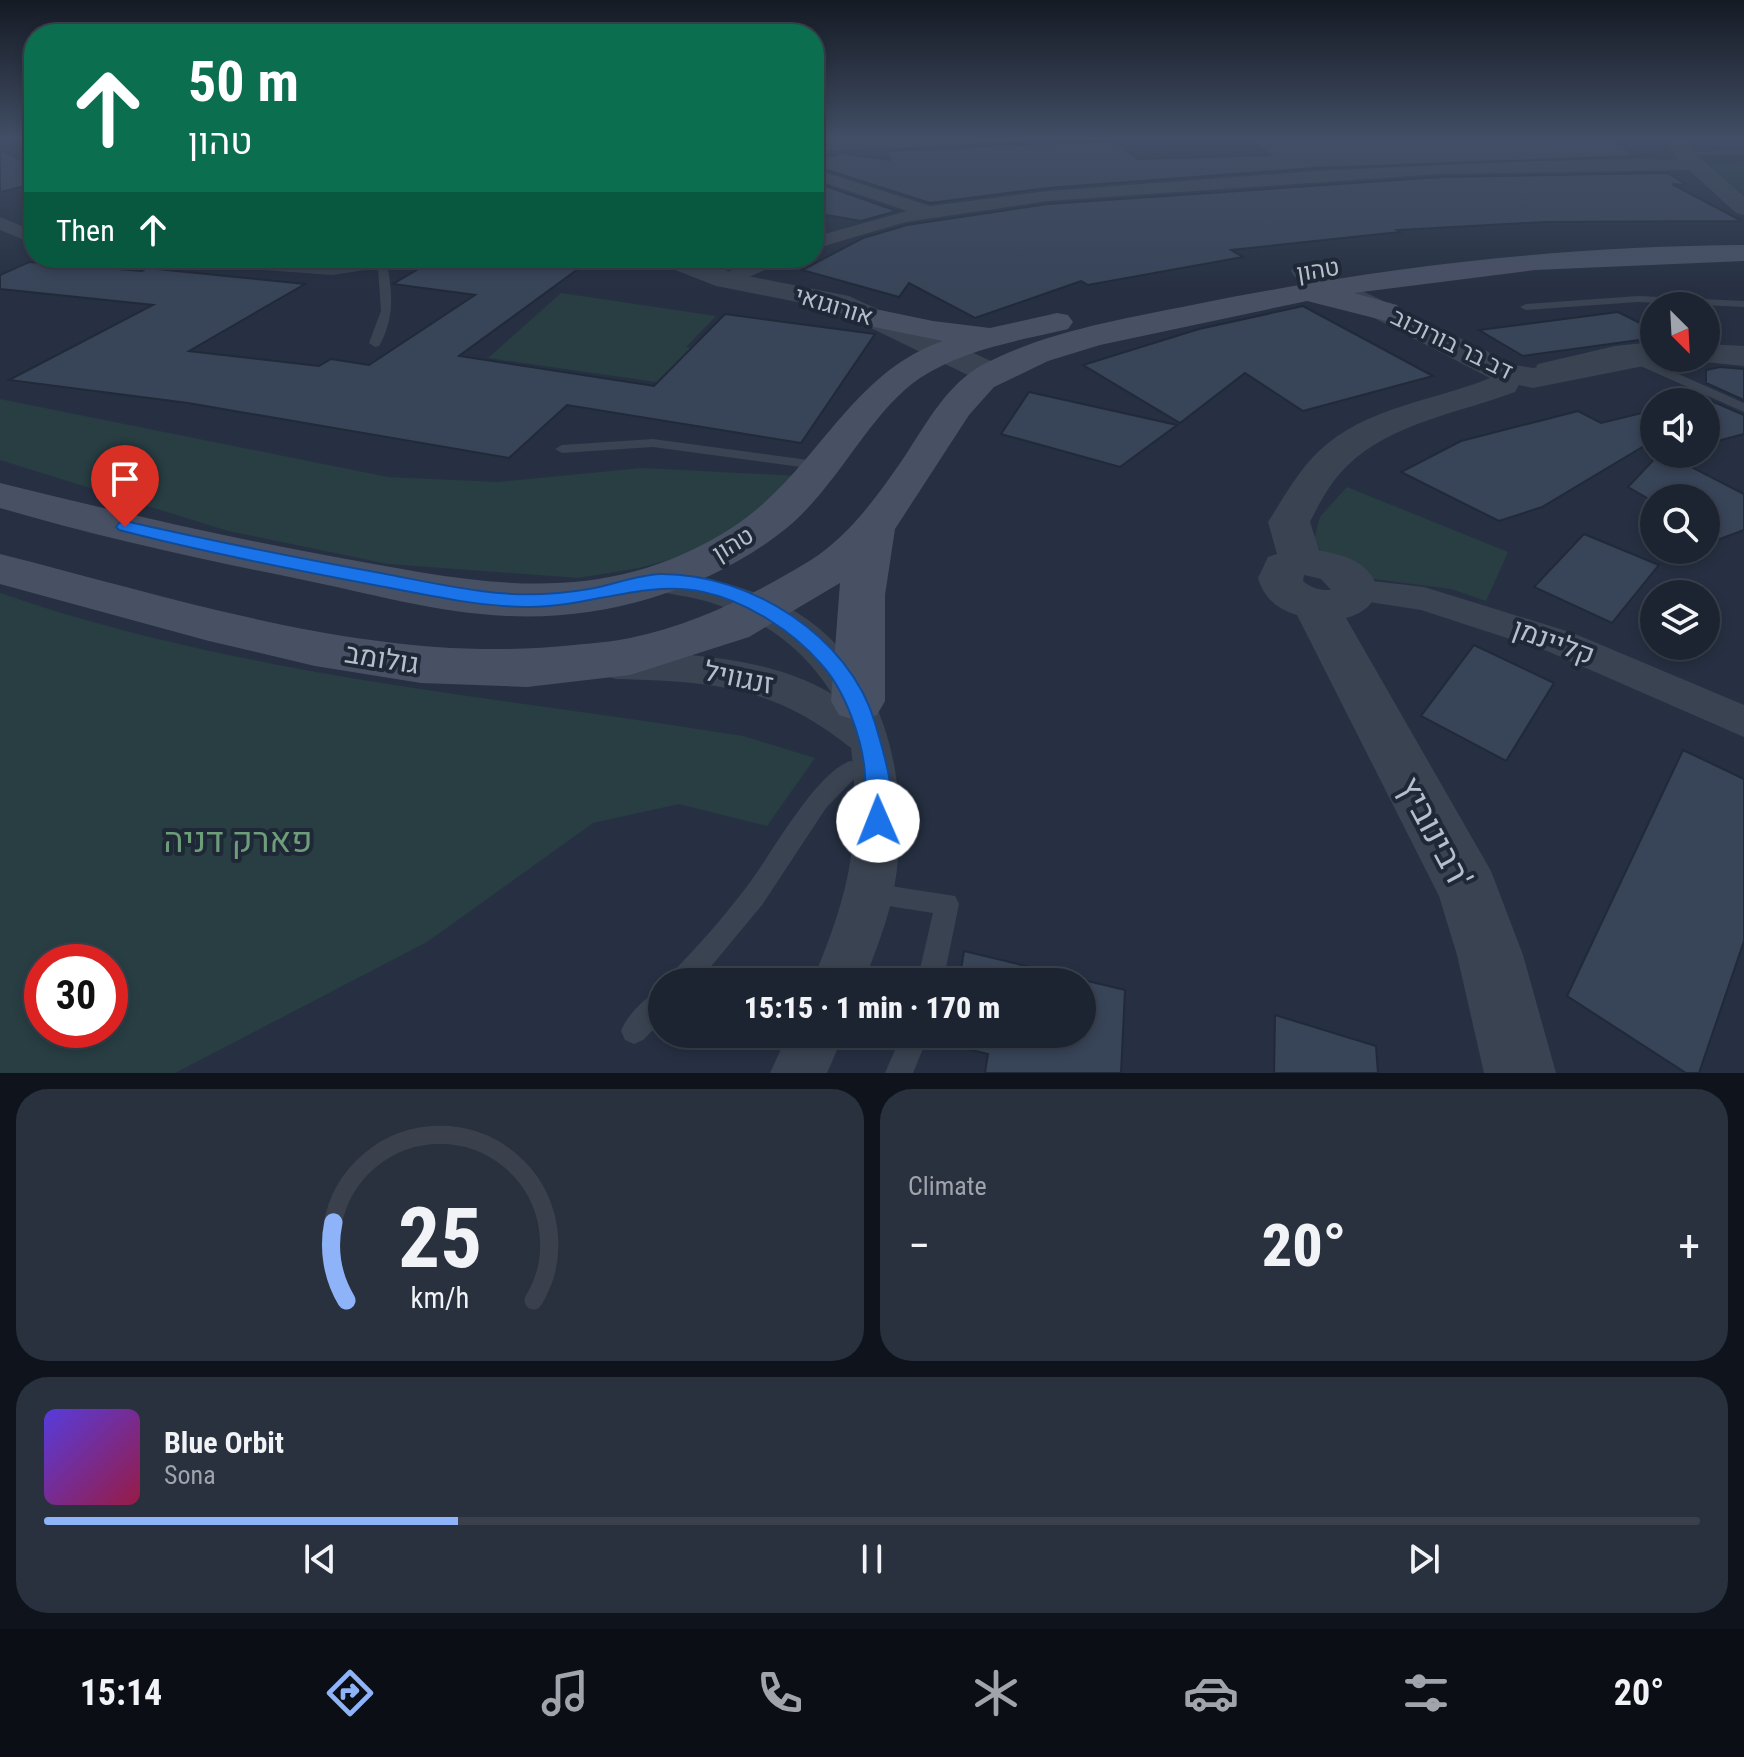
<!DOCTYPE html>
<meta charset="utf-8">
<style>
:root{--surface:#1c2432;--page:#29303e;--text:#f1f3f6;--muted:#a0a4ac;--line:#3a414d;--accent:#8eb3f9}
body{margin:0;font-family:"Roboto Condensed",Heebo,sans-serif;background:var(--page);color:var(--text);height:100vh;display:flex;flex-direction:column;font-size:30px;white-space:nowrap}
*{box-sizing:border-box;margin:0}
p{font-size:26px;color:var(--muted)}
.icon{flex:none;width:44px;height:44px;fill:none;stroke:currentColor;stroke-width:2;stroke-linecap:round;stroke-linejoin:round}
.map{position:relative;height:1073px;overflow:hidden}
.panel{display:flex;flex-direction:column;gap:16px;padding:16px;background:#0f141c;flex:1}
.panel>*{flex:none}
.top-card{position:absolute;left:24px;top:24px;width:800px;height:244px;border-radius:32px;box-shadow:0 4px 12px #0003,0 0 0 2px var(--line);background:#0b6e4f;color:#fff;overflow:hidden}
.needle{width:52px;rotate:156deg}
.buttons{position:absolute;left:1640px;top:292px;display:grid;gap:16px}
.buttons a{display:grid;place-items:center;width:80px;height:80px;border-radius:50%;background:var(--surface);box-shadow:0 4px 12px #0003,0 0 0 2px var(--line);font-size:40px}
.speed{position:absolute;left:24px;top:944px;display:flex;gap:16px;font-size:40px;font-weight:700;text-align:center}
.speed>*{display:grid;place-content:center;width:104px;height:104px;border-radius:50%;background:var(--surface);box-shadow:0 4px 12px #0003,0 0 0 2px var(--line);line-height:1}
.speed .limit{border:12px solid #d22;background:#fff;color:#111}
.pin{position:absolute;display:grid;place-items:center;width:68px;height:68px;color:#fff;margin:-82px -34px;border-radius:50% 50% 50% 0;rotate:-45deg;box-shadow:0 0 8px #0007}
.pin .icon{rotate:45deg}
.me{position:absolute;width:88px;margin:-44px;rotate:359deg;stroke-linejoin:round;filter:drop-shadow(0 0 6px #0008)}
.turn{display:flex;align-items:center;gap:28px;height:168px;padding:0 32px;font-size:36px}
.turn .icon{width:104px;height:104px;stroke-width:2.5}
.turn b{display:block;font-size:56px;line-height:68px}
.then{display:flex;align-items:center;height:76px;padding:0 32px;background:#0003;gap:16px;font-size:30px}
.big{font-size:60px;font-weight:800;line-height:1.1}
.panel .widget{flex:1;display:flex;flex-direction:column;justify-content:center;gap:12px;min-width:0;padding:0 28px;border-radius:32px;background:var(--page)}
.panel .dial{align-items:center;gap:0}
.dial svg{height:208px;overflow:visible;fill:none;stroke:var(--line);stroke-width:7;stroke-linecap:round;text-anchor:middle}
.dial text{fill:var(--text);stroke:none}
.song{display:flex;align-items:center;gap:24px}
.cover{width:96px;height:96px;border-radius:12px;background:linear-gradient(135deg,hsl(250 70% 55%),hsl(340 70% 35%))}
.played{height:8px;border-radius:4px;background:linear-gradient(90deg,var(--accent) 25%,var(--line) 25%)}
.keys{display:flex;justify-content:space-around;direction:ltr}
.heat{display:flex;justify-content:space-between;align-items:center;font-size:44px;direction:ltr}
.panel .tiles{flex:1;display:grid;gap:16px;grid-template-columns:1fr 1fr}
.widget:last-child{grid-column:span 2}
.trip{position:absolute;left:648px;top:968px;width:448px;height:80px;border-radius:40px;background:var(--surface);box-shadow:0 4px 12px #0003,0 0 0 2px var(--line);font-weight:800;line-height:80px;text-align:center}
.menu{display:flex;height:128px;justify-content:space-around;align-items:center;background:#0b0e14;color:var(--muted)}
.menu .icon{width:56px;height:56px}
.menu .active{color:var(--accent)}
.menu b{font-size:36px;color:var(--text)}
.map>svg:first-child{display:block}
.green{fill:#283e43;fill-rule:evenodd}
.building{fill:#384458;stroke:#212a39;stroke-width:2}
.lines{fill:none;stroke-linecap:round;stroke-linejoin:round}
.service{fill:#3a4351;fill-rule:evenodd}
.minor{fill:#3a4351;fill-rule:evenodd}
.tertiary{fill:#3a4351;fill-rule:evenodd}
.secondary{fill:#485164;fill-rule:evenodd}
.route{fill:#1a73e8;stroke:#114b97;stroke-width:2}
.labels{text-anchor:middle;stroke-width:8;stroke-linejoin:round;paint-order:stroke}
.far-street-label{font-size:24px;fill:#b7becb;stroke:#1f2837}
.street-label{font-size:28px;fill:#b7becb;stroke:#1f2837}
.near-street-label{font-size:34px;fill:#b7becb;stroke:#1f2837}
.near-park-label{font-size:34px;fill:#6e9d7a;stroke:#1f2837}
</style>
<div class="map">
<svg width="1744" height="1073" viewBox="0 0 1744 1073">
<rect width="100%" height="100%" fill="#263042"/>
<g class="green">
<path d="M 1744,163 L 1744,195 L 1707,164 Z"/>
<path d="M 561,293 L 716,316 L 686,347 L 760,360 L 732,393 L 488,358 Z"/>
<path d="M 0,399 L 388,477 L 498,482 L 642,468 L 799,476 L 757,513 L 694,553 L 639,568 L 578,578 L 388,564 L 228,531 L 0,460 Z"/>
<path d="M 1347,487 L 1508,552 L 1486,601 L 1451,589 L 1359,577 L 1333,561 L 1313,543 L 1320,517 Z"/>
<path d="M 0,593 C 239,676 494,696 743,736 L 815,758 L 767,826 L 679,804 L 593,823 L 427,942 L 175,1073 L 0,1073 ZM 110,962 L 110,1030 L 42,1030 L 42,962 Z"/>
</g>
<g class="building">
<path d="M 1244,137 L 1604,137 L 1637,156 L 1316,168 L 1048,188 L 930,203 L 814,166 L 814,154 L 836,156 L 840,153 L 890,160 L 887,151 L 1114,141 L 1138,159 L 1271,155 Z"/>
<path d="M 0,149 L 34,167 L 34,184 L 0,192 Z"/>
<path d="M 1668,173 L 1687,185 L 1672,184 L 1742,221 L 1546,222 L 1397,230 L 1400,232 L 1231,250 L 1243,257 L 1088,285 L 1081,281 L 975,318 L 909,283 L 899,297 L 802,270 L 863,238 L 907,225 L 1048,204 L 1442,177 Z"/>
<path d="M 814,182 L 897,211 L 861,221 L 814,213 Z"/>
<path d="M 437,258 L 593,258 L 459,356 L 654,386 L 725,314 L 875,334 L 801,443 L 567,405 L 509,458 L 188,403 L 9,380 L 153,305 L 0,289 L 0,275 L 29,262 L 142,271 L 147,268 L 305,284 L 189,351 L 319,366 L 331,359 L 369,365 L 475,295 L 393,284 Z"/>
<path d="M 1303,306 L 1433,376 L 1303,411 L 1245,373 L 1180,423 L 1083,365 L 1199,329 Z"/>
<path d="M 1618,312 L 1654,330 L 1654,338 L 1523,356 L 1479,330 Z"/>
<path d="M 1720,367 L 1744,369 L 1744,400 L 1706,383 L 1706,370 Z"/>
<path d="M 1029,392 L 1177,425 L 1120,467 L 1001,434 Z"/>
<path d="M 1702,397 L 1744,415 L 1744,434 L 1706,444 L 1706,402 L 1682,402 Z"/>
<path d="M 1654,410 L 1654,440 L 1542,507 L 1499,521 L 1401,472 L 1461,441 L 1578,411 L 1601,423 Z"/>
<path d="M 1659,454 L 1671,454 L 1668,455 L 1744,494 L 1744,530 L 1720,539 L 1706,531 L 1706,498 L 1654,498 L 1654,502 L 1628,487 Z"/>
<path d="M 1584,534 L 1659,565 L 1612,623 L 1534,587 Z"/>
<path d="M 1474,645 L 1554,683 L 1506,761 L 1421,716 Z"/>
<path d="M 1683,750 L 1744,779 L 1744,941 L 1699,1073 L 1686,1073 L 1567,996 Z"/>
<path d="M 964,951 L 1125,990 L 1121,1073 L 985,1073 L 988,1054 L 947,1044 L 949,1034 L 1082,1034 L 1082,982 L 959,982 Z"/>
<path d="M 1275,1015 L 1376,1046 L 1378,1073 L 1274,1073 Z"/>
</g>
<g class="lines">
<g class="service">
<path d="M 1744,150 L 1744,154 L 1683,156 L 1679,154 L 1683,152 Z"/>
<path d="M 376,258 L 386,258 C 392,290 396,316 379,346 L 375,347 L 369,343 L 381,311 L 378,268 L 332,275 L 225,267 L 220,264 L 225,261 L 332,269 L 377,262 Z"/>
<path d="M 1638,296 L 1744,301 L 1744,307 L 1638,302 L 1526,310 L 1520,307 L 1526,304 Z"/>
<path d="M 1654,342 L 1654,350 L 1615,354 L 1542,371 L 1536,367 L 1538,364 L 1615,346 Z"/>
<path d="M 1631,353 L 1744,403 L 1744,412 L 1627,360 L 1627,354 Z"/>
<path d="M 653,439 L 823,462 L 830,466 L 823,470 L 653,447 L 562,453 L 555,449 L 562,445 Z"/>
<path d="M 850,761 L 879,765 L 883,771 L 879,777 L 872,780 L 854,779 L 826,808 L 762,905 L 698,982 L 668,982 L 672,973 C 698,946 722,919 745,889 C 770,857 814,774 850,761 Z"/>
<path d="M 871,883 L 955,896 L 959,904 L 943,982 L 917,982 L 933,913 L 863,902 L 859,894 L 863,886 Z"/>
<path d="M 662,989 L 662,1021 L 643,1040 L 634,1044 L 625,1040 L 621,1031 C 627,1015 646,996 662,989 Z"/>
<path d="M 902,1034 L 929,1034 L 913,1073 L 885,1073 Z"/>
</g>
<g class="minor">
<path d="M 915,137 L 1040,137 L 1033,141 L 814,151 L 814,141 Z"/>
<path d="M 1631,159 L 1694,160 L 1702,165 L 1694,170 L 1442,174 L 1048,201 L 906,222 L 814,249 L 814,237 L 907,211 L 814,179 L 814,169 L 930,206 L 1048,191 L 1316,171 L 1505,162 Z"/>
<path d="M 0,217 L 34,231 L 34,244 L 0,230 Z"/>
<path d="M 759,258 L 786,258 L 783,262 L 733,284 L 726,286 L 716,280 L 719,276 Z"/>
<path d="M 659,570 C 697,577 735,583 771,599 C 883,647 914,778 894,889 C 888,921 875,952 864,982 L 812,982 C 848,897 862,841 851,748 C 772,685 714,682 616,679 L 603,675 L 597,665 L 603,655 L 616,651 C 689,654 767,656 832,694 C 803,647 761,618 709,602 C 689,596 667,594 647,589 L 642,581 L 647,573 Z"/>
<path d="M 1355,579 L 1424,587 L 1573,633 L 1744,705 L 1744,737 L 1547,651 L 1421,610 L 1343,598 L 1338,590 L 1343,582 Z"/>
<path d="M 788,1034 L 844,1034 L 827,1073 L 770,1073 Z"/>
</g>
<g class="tertiary">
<path d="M 1666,137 L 1686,137 L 1692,151 L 1744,196 L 1744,215 L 1736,213 L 1676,158 Z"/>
<path d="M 656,258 L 693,258 L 733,273 L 849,296 L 1004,367 L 1008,374 L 1004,381 L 992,384 L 980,381 L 832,309 L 716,286 L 660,264 Z"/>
<path d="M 1305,263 L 1515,365 L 1533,368 L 1654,344 L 1654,358 L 1667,358 L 1654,364 L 1533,388 L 1519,385 L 1515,392 C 1459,413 1391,423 1347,466 C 1331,481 1320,502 1310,522 L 1319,550 C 1331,553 1344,555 1355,561 C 1389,581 1379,609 1346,618 L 1491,871 L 1523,955 L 1556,1073 L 1484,1073 L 1457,955 L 1439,896 L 1297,615 C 1277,609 1264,598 1258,578 L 1268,557 L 1277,554 L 1268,522 C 1284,497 1298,471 1319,451 C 1365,407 1434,401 1490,378 L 1295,277 L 1291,271 L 1295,265 ZM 1304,575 L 1321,579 L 1331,590 C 1320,590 1312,589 1303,581 Z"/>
<path d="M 1706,344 L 1744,346 L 1744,366 L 1695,361 L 1693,358 L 1706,358 Z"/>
</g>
<g class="secondary">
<path d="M 1744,245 L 1744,261 L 1535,270 L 1354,293 L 1397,305 L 1401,312 L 1397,319 L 1386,321 L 1307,301 L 1100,345 L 1048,361 L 994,387 L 969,415 L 895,529 L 885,595 L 885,701 L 877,715 L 858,721 L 839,715 L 831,701 L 840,583 L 749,637 L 630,675 L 527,687 L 421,683 L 315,666 L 209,641 L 0,584 L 0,554 C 186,601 380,666 574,645 C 592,643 612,642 630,638 C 694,625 755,594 811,560 C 850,535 879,494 905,456 C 927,422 948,383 984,364 C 1048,331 1123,319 1192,305 C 1375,268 1557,246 1744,245 Z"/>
<path d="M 880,310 L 933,321 L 990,328 L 1057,313 L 1068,315 L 1073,322 L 1068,329 C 1018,341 964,349 920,378 C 866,415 837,491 779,534 C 704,591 602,621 507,616 C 438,613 368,593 299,579 C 199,559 99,537 0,508 L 0,483 C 110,510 219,536 330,556 C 474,582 600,613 733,527 C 816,473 849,373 943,341 L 869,326 L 864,319 L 869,312 Z"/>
</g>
</g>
<linearGradient id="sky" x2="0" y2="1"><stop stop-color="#151a24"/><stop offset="0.48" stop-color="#414e65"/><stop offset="1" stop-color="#414e65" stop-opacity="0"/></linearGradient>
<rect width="1744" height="288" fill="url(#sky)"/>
<path class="route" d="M 125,521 C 212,541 298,558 386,574 C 417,580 449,587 481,591 C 516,596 554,595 589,589 C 612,585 637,575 660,574 C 749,573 850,636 875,723 C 883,751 900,801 887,828 L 878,832 L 869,828 C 861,813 866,792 865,775 C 863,740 845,690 821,664 C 793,631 746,601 703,592 C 643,579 585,609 524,607 C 473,606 424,594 374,585 C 289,569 203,552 119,530 L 116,527 L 119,523 Z"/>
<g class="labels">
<g class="far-street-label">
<text transform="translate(1318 270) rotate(-9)" y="8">טהון</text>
<text transform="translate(834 306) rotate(17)" y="8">אורוגואי</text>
<text transform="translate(1452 344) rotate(26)" y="8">דב בר בורוכוב</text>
<text transform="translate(733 544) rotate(-31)" y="8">טהון</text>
</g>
<g class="street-label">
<text transform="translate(1554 641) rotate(20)" y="10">קליינמן</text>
<text transform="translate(382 658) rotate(9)" y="10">גולומב</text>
<text transform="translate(739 677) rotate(12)" y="10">זנגוויל</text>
</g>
<g class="near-street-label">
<text transform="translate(1435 832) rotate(62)" y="12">רבינוביץ'</text>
</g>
<g class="near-park-label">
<text x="238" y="852">פארק דניה</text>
</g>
</g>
</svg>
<div class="buttons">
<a><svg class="needle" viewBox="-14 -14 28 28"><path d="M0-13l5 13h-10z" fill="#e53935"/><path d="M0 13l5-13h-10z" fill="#a0a4ac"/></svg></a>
<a><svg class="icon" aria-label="sound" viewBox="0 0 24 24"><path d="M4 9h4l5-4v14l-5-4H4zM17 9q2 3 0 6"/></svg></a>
<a><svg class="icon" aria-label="search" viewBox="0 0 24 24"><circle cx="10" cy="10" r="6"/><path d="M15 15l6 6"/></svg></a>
<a><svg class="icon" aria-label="layers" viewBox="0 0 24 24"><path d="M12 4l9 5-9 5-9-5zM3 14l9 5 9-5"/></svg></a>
</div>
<div class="speed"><div class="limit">30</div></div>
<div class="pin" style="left:125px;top:527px;background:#d93025"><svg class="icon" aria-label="arrive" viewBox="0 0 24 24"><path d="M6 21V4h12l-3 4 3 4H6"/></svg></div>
<svg class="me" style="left:878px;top:821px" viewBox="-20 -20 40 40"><circle r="19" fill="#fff"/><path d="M0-13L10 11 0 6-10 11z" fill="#1a73e8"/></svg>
<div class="trip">15:15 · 1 min · 170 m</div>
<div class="top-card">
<div class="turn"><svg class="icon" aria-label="ahead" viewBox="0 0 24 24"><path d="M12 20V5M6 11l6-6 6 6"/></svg><div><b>50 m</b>טהון</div></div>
<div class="then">Then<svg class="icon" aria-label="ahead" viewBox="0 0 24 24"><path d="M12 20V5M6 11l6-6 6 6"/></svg></div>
</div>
</div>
<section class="panel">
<div class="tiles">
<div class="widget dial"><svg viewBox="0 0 100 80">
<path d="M14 69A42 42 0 1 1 86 69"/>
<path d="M14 69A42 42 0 0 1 9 39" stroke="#8eb3f9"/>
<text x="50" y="56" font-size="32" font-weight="700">25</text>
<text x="50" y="72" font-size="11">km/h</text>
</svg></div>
<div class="widget"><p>Climate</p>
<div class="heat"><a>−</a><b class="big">20°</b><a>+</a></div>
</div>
<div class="widget">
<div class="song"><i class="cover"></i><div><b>Blue Orbit</b><p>Sona</p></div></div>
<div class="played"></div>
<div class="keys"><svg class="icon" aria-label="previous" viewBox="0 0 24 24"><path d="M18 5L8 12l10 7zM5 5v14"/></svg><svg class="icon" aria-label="pause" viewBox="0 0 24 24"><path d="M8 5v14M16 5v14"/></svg><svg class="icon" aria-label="next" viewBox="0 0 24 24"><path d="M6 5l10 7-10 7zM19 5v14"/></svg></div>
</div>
</div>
</section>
<nav class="menu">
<b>15:14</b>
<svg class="icon active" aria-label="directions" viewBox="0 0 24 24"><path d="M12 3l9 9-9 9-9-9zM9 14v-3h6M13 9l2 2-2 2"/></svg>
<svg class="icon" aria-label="music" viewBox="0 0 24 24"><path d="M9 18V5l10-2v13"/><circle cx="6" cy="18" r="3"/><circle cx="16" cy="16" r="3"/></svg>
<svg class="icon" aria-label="phone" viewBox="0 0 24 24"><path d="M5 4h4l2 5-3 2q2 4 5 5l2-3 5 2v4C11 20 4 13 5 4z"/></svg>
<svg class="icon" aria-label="climate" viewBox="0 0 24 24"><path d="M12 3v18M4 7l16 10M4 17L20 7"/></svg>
<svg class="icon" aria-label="car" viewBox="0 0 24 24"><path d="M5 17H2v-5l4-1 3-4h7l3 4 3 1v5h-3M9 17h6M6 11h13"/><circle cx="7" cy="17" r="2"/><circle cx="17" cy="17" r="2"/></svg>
<svg class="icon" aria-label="filters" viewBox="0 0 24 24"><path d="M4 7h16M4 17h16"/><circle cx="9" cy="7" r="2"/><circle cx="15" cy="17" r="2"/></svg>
<b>20°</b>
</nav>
